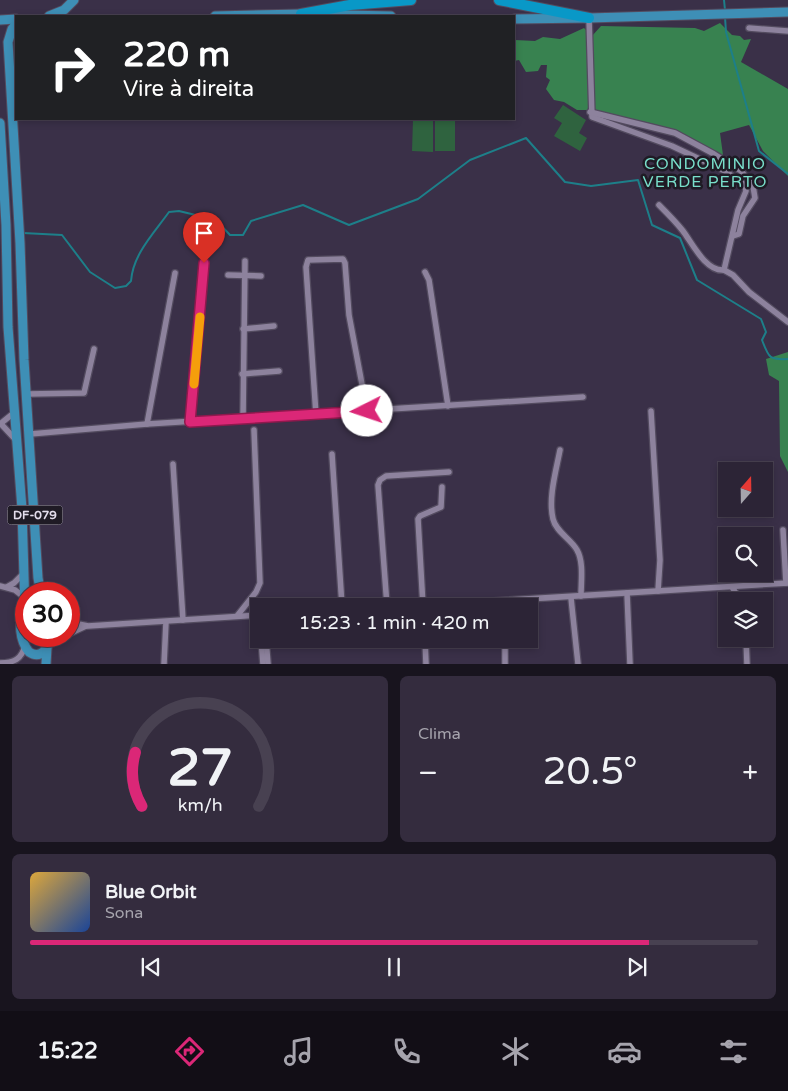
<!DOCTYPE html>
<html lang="pt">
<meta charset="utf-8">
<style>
:root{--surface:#2c2436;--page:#342c3e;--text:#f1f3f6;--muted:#a6a4ad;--line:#484151;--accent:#db2777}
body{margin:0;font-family:"Varela Round",sans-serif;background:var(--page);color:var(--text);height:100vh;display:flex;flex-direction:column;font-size:19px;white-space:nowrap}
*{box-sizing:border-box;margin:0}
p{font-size:16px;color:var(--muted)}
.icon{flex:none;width:28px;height:28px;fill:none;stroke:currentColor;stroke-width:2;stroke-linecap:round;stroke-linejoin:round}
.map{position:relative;height:664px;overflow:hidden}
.details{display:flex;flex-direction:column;gap:12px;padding:12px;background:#18141e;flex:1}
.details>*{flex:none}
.banner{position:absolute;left:15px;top:15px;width:500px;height:105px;border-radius:0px;box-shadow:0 2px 8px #0003,0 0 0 1px var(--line);background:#202124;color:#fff;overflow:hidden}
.needle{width:32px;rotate:20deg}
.buttons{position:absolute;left:718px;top:462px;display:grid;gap:10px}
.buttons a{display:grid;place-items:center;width:55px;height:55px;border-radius:0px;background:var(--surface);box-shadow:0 2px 8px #0003,0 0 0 1px var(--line);font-size:25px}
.speed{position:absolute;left:15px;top:582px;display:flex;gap:10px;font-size:25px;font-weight:700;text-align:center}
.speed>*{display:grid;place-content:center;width:65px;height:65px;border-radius:50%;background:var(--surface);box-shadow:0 2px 8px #0003,0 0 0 1px var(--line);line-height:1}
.speed .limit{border:8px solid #d22;background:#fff;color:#111}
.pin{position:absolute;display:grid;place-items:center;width:42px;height:42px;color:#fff;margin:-51px -21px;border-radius:50% 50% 50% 0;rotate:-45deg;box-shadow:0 0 5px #0007}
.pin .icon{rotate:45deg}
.me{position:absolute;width:55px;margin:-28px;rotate:266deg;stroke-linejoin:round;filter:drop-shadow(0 0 4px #0008)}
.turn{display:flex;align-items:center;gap:18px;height:105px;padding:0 25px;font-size:22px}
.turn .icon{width:65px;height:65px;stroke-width:2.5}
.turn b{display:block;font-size:35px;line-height:42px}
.big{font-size:38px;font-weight:600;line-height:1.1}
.details .tile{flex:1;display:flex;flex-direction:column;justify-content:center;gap:8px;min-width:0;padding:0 18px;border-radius:8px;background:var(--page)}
.details .dial{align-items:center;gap:0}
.dial svg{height:130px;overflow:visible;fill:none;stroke:var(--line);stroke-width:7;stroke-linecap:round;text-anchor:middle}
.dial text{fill:var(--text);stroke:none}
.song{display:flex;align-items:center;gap:15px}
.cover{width:60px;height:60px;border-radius:8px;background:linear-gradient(135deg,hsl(40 70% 55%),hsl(220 70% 35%))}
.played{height:5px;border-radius:2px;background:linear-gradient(90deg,var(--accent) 85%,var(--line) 85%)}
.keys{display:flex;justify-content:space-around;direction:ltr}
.heat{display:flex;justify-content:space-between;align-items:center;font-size:28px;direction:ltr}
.details .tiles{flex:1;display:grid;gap:12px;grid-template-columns:1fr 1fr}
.tile:last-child{grid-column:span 2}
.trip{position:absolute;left:250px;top:598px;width:288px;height:50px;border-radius:0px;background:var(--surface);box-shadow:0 2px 8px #0003,0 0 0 1px var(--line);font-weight:600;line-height:50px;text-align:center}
.tabs{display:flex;height:80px;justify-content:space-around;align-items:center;background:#120e16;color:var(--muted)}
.tabs .icon{width:35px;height:35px}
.tabs .selected{color:var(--accent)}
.tabs b{font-size:22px;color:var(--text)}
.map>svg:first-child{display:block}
.green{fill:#2f633f}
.forest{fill:#388250}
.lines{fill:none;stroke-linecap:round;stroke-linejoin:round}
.stream{stroke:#1d7f89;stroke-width:2}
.street-casing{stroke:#534b5f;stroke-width:8}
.primary-casing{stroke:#534b5f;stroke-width:11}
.highway-casing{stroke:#534b5f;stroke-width:12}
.street{stroke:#8d829d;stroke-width:5.5}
.primary{stroke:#3e8fb6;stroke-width:9}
.highway{stroke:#0998c7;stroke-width:10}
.route-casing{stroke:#8e194d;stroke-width:12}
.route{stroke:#db2777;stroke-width:9}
.slow{stroke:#f59e0b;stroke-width:9}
.labels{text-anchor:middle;stroke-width:5;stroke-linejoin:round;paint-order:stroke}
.shield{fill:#1f1b25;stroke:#a8a3b0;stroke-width:1}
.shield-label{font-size:12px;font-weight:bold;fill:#e3ddec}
.quarter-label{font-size:16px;letter-spacing:1px;fill:#79dfcb;stroke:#1f1b25}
</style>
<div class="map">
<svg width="788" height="664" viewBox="0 0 788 664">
<rect width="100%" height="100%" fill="#3a3048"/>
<g class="green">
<path d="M 563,105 L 586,120 L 579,133 L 587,138 L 580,151 L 554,136 L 562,123 L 554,118 Z"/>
<path d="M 413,119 L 433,119 L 433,152 L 412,151 Z"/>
<rect x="435" y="119" width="20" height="32"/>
</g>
<g class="forest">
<path d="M 720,23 L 732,35 L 740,36 L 744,40 L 751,39 L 741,62 L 788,89 L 788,176 L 763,151 L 749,125 L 720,133 L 723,155 L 677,130 L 646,122 L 606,115 L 596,110 L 577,110 L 564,102 L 554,100 L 546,89 L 550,80 L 546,77 L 547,65 L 541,65 L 538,71 L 526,72 L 519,60 L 514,61 L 515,40 L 535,41 L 543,37 L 560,39 L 584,28 L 592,36 L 601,26 L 695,28 L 704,31 Z"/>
<path d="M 788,352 L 788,472 L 780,456 L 779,381 L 769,375 L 766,359 Z"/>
</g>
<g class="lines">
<g class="stream">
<path d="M 724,0 L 725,10"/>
<path d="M 725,17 L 726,32 L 759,151 L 788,174"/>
<path d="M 23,233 L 62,235 L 90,272 L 115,288 L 126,286 L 131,281 C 133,254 154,233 169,212 L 179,211 L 216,220 L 230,235 L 243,235 L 251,221 L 303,205 L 349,225 L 418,199 L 470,160 L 526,138 L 565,182 L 591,186 L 638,180 L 652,225 L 680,238 L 697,280 L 761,319 L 766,332 L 762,340 C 769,358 769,360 788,359"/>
</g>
<defs>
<g id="street">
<path d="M 589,18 L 592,117 L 672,146 L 725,171 L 745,185 L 746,191 L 738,210 L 724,270 C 706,272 692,243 683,231 C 676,222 667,213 659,205"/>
<path d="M 749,28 L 788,31"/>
<path d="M 590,112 L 675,133 L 714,154 L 741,171 L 753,186 L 755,198 L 743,216 L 739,234 L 733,236"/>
<path d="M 724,270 L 733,275 L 749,292 L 788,322"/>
<path d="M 425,272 L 429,280 L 448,406"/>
<path d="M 228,275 L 261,276"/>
<path d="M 243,329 L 274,326"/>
<path d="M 242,374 L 279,371"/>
<path d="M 27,394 L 84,393 L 94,349"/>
<path d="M 651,411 L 660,560 L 658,591"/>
<path d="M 316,415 L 306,267 L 308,260 L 343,259 L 345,263 L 349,315 L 367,411"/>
<path d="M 243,419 L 245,261"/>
<path d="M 190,422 L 204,263"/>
<path d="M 0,424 L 15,412"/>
<path d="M 1,424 L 16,440"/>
<path d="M 147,424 L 175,273"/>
<path d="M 30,434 L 147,424 L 583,397"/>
<path d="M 560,450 C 556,471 548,498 553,519 C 556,532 571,539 577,550 C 584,562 581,582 581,596"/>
<path d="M 332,454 L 342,606"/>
<path d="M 173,464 L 183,620"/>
<path d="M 783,530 L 786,583"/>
<path d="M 0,586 L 15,590 L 25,598"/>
<path d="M 7,587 L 14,583 L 23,574"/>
<path d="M 732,587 L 741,601"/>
<path d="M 627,593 L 630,664"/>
<path d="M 571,598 L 578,664"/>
<path d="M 387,606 L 378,485 L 380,480 L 386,476 L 449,472"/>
<path d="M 412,606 L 788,583"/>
<path d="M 423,606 L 418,519 L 420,516 L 441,507 L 442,487"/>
<path d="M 237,616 L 256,592 L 260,583 L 254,430"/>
<path d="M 69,622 L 88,626 L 259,615"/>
<path d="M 69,634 L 86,626"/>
<path d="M 261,639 L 263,664"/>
<path d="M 266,639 L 268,664"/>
<path d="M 425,639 L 426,664"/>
<path d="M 746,639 L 747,664"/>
<path d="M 49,643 L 63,636"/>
<path d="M 0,663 C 14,663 22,659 25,645"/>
<path d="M 164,664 L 166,622"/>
<path d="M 505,664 L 505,639"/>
</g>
<g id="primary">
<path d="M 49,16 L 64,10 L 74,0"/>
<path d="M 215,16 L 301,14 L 391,16"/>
<path d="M 514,19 L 589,18 L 788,12"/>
<path d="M 0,20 L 16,19"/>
<path d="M 16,24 L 12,29 L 8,42 L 20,243 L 24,360 L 38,578 L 41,594"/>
<path d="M 0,123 L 6,225 L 8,327 L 22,509 L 25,611"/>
<path d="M 26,610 C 17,621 20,641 29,652 C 41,660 49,648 50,636"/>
<path d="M 46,664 L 47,648"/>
</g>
<g id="highway">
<path d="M 499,0 L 589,18"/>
<path d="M 301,14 L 350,5 L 411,0"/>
</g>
</defs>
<use href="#street" class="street-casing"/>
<use href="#primary" class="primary-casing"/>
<use href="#highway" class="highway-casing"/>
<use href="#street" class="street"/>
<use href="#primary" class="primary"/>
<use href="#highway" class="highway"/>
</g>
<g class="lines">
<defs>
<path id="route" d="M 204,263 L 190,422 L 367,411"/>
</defs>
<use href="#route" class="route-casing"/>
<use href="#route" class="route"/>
<path class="slow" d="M 194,384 L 200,317"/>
</g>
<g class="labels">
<rect class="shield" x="7.5" y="505.5" width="55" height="19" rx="4"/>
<g class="shield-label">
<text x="35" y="519">DF-079</text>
</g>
<g class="quarter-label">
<text x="705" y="169">CONDOMINIO<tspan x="705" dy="18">VERDE PERTO</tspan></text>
</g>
</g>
</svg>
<div class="buttons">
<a><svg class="needle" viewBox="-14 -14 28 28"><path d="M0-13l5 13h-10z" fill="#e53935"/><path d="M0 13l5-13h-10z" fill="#a6a4ad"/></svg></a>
<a><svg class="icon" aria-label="search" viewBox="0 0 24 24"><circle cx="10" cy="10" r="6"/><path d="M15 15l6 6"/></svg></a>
<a><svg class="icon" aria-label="layers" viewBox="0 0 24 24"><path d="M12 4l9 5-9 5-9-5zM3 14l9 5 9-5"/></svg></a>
</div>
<div class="speed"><div class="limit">30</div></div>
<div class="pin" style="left:204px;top:263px;background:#d93025"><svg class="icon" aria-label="arrive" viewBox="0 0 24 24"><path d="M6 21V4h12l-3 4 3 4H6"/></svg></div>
<svg class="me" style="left:367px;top:411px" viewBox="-20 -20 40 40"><circle r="19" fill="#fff"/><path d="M0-13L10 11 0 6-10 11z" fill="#db2777"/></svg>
<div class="trip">15:23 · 1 min · 420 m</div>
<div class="banner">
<div class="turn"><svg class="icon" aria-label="right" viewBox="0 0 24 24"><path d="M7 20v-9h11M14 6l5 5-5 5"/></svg><div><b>220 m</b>Vire à direita</div></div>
</div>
</div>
<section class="details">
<div class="tiles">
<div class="tile dial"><svg viewBox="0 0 100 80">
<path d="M14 69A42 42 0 1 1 86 69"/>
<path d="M14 69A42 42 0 0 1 10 36" stroke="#db2777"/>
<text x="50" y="56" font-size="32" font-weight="700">27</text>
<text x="50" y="72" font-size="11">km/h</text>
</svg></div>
<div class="tile"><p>Clima</p>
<div class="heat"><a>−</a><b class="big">20.5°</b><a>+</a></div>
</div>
<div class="tile">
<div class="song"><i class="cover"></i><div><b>Blue Orbit</b><p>Sona</p></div></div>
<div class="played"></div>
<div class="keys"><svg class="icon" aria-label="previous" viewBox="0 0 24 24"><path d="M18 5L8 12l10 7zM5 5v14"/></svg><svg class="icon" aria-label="pause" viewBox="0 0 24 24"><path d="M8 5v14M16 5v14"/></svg><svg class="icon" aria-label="next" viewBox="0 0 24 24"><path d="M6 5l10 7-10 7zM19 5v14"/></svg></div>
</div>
</div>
</section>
<nav class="tabs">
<b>15:22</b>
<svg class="icon selected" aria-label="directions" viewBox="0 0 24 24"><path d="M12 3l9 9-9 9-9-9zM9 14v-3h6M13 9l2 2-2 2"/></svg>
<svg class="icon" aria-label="music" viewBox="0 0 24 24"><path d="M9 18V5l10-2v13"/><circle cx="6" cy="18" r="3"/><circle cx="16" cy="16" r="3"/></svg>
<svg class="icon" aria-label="phone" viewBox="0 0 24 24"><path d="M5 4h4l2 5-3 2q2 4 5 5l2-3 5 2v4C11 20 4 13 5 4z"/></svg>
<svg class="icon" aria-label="climate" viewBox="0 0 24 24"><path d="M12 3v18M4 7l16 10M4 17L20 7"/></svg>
<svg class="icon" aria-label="car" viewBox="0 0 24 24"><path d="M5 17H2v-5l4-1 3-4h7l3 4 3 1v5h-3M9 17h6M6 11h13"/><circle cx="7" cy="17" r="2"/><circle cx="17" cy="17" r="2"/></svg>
<svg class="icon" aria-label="filters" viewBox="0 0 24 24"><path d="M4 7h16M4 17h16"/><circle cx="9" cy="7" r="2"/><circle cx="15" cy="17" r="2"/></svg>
</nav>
